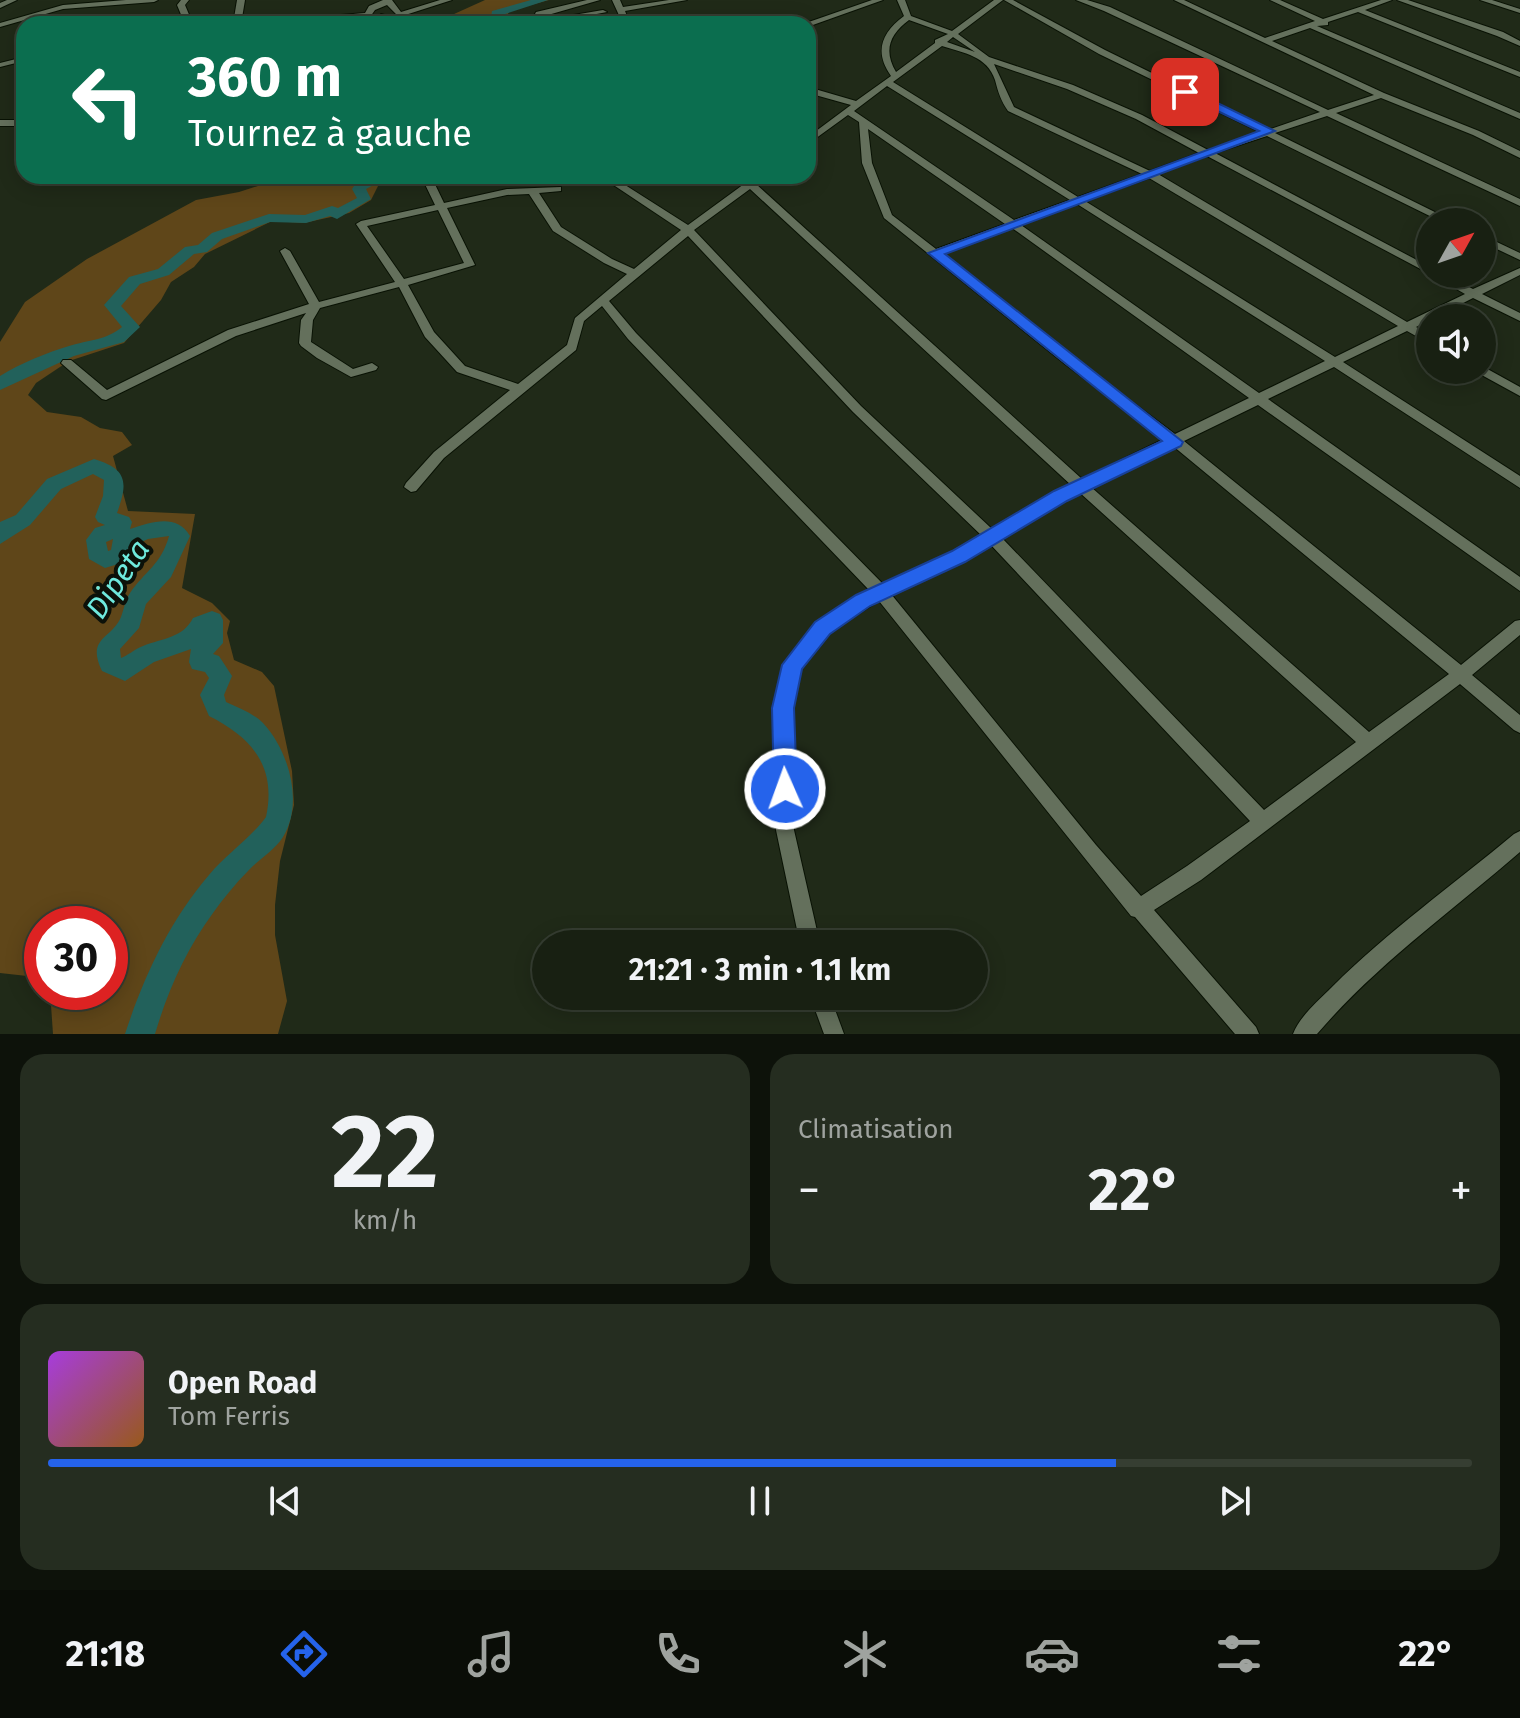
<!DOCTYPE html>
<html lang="fr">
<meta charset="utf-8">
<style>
:root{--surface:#182012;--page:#252d20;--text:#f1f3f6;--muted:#9fa39f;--line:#363e32;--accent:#2563eb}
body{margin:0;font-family:"Fira Sans",sans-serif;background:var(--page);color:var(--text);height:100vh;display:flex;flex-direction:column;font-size:30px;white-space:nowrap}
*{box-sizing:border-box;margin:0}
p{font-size:26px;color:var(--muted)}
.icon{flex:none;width:44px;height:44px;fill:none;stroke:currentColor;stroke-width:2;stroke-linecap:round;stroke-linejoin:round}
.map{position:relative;height:1034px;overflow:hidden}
.panel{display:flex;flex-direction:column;gap:20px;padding:20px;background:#0d120a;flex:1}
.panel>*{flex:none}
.hud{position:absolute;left:16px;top:16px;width:800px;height:168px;border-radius:24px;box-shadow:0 4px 20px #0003,0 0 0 2px var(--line);background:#0b6e4f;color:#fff;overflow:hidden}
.needle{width:52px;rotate:50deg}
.fabs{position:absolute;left:1416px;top:208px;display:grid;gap:16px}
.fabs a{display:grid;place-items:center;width:80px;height:80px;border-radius:50%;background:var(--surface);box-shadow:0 4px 20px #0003,0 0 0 2px var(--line);font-size:40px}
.speed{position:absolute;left:24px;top:906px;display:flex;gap:16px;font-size:40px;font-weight:700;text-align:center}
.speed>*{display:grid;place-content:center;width:104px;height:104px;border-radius:50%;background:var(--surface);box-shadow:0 4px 20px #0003,0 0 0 2px var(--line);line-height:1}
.speed .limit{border:12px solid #d22;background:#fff;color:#111}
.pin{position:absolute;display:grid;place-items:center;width:68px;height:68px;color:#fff;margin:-34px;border-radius:16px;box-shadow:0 4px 12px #0006}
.me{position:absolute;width:88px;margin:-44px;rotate:358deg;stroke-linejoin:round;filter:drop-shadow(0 0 6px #0008)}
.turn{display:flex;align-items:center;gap:28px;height:168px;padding:0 40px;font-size:36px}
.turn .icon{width:104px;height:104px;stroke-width:2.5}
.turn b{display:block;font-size:56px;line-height:68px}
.big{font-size:60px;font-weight:700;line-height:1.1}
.panel .widget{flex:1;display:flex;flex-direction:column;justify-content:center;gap:12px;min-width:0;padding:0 28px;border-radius:24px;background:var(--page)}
.panel .dial{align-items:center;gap:0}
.dial b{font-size:104px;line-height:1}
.song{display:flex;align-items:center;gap:24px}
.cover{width:96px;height:96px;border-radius:12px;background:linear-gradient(135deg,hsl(280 70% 55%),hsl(30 70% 35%))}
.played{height:8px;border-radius:4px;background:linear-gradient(90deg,var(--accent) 75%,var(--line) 75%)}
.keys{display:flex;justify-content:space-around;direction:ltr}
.heat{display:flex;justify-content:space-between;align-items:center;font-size:44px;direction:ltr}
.panel .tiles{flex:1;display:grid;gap:20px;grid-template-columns:1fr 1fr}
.widget:last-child{grid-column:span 2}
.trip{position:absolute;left:532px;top:930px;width:456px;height:80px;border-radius:40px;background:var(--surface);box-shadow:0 4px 20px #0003,0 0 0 2px var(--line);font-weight:700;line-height:80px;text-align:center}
.dock{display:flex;height:128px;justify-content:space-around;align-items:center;background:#0a0d07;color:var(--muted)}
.dock .icon{width:56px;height:56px}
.dock .selected{color:var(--accent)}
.dock b{font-size:36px;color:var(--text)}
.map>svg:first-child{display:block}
.green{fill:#5f4619;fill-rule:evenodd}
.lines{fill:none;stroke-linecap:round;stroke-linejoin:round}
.river{fill:#22615b;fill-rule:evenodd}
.street-casing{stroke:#091204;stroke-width:2}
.street{fill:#64705c;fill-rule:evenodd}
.route{fill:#2563eb;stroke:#184099;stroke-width:2}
.labels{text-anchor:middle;stroke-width:8;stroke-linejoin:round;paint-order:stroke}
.water-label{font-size:30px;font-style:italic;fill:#6fe9dd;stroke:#0c1109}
</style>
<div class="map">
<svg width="1520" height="1034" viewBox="0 0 1520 1034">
<rect width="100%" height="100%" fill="#202a18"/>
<g class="green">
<path d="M 485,0 L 549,0 L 512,10 L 508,13 L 512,24 L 432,24 Z"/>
<path d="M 289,176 L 383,176 L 371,200 L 349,213 L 304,223 L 272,221 L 205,254 L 194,267 L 171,282 L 161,300 L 124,343 L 69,361 L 36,383 L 28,395 L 47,412 L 81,417 L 100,428 L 122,432 L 132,445 L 113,456 L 128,511 L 195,514 L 182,588 L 212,603 L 230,621 L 227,633 L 234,660 L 262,672 L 274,686 L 292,771 L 294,805 L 280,861 L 275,905 L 275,935 L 287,1001 L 278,1034 L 53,1034 L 51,1005 L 27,976 L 0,973 L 0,342 L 25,302 L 87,259 L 196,200 L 239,192 ZM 42,924 L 110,924 L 110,992 L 42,992 Z"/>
</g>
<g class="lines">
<g class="river">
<path d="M 531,0 L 548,0 L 502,15 L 500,24 L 490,24 L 492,11 Z"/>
<path d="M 368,176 L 382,176 L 383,180 L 366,189 L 371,199 L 337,219 L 330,216 L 306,223 L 270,222 L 222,239 L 207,252 L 194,254 L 169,275 L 140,284 L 121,306 L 140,327 L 124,342 L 74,356 L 0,390 L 0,376 C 21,363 46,353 69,346 C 88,340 107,340 122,327 L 104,305 L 129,277 L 158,269 L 185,247 L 198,245 L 212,233 L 269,214 L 305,215 L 332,206 L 338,208 L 357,198 L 352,189 L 358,180 Z"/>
<path d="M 94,459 C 128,469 128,483 117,513 L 129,517 L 132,522 L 130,529 C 151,522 177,513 190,536 L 171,577 L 146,604 L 139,628 L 120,649 L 121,658 C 127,656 135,649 143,646 C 163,638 183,638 193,618 L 212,611 L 220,614 L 223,620 L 223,643 L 213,654 L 219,656 L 232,676 L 224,695 L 226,702 C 239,708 253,713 263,723 C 289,751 304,803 283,837 C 274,851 259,859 248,871 C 235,884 223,899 213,913 C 186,950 168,990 155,1034 L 125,1034 C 144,976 169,922 209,875 C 226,854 250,839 266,817 C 277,766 251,737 209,716 L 200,695 L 209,678 L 205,672 L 192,669 L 189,662 L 191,649 L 154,662 L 125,681 L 102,671 C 86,637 111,640 121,617 C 124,609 125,601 130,593 C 145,571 161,565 169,536 L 148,539 L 131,547 L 128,561 L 105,568 L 89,559 L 86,540 L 95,528 L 105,525 L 98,522 L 95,517 L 103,496 L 104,480 L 93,474 L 61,489 L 30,525 L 0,544 L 0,522 L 16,515 L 47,479 ZM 113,539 L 111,550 L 108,551 L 106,542 Z"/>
</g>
<defs>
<g id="street">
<path d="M 7,0 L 17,0 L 0,8 L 0,3 Z"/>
<path d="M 126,0 L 158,0 L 154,2 L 63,9 L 0,27 L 0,23 L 63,5 Z"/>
<path d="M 181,0 L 189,0 L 185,5 L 193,24 L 185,24 L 177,5 Z"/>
<path d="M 237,0 L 245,0 L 241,24 L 233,24 Z"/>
<path d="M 383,0 L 392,0 L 401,12 L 440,0 L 452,0 L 399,17 L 387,5 L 375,10 L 370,17 L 319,24 L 341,15 L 365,13 L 369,6 Z"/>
<path d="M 587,0 L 600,0 L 541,17 L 550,19 L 603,10 L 607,12 L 550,23 L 533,18 L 536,12 Z"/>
<path d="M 612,0 L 620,0 L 623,7 L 669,0 L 687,0 L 625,11 L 629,21 L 634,24 L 623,24 Z"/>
<path d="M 872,0 L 883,0 L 810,26 L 803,24 Z"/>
<path d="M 897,0 L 905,0 L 911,16 L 952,31 L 994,0 L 1003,0 L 958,34 L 989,57 L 1073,85 L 1142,115 L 1208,150 L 1260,132 L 1099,54 L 1004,0 L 1013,0 L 1105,50 L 1268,130 L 1320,112 L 1104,11 L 1076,0 L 1087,0 L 1110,7 L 1328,110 L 1374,95 L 1174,0 L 1184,0 L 1265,38 L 1315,21 L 1270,0 L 1280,0 L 1323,19 L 1381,0 L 1392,0 L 1365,10 L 1520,72 L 1520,77 L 1358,12 L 1328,22 L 1328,25 L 1317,26 L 1520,113 L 1520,119 L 1310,28 L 1272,41 L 1384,93 L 1479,131 L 1520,151 L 1520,158 L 1473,135 L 1381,98 L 1336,113 L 1520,199 L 1520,206 L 1327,116 L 1275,133 L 1455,222 L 1442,222 L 1267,136 L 1215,153 L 1430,267 L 1430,274 L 1443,274 L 1473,289 L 1520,268 L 1520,275 L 1482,294 L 1520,313 L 1520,321 L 1473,298 L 1416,327 L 1430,335 L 1430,344 L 1407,331 L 1343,362 L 1520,476 L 1520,488 L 1334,367 L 1268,399 L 1520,577 L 1520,591 L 1258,405 L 1184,441 L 1461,665 L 1515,621 L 1520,620 L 1520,635 L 1472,675 L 1520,715 L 1520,733 L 1514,730 L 1460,684 L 1201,880 L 1154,910 L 1256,1027 L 1259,1034 L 1235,1034 L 1135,917 L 1131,916 L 879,601 L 827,633 L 800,668 L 791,708 L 794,830 L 820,944 L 800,944 L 776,830 L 775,708 L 787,660 L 817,623 L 870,591 L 628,339 L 602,306 L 584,321 L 576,350 L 444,458 L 416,491 L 411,492 L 404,487 L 406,483 L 434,452 L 510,390 L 457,372 L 425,337 L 399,287 L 320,308 L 313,320 L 311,342 L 353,369 L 372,363 L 378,367 L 376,370 L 351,377 L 317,358 L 301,346 L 299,343 L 301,320 L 306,313 L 236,336 L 106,400 L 102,399 L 61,363 L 63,360 L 71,360 L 107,390 L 228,330 L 309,304 L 280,251 L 285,248 L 290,251 L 319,302 L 395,282 L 356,224 L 361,221 L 435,205 L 421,176 L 431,176 L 444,203 L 507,189 L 561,187 L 561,191 L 539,193 L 561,227 L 612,259 L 634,269 L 681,230 L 600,176 L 611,176 L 688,225 L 755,176 L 766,176 L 756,184 L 1082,479 L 1164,439 L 1065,364 L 884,218 L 862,163 L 859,122 L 848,115 L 808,144 L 808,137 L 851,105 L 808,93 L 808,87 L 856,101 L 891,76 C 874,52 881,33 904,16 ZM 909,20 L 948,34 L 935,40 L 935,43 L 896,72 C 883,50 890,34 909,20 ZM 953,37 L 975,52 L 947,42 ZM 942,46 C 964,53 987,56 995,80 C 998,92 1001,101 1008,111 L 1142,174 L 1078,197 L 893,82 ZM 994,64 L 1067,89 L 1136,119 L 1199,153 L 1150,171 L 1014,107 ZM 887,86 L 1070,200 L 1014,220 L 854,111 ZM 868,129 L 1005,224 L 936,249 L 892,215 L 872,163 ZM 1207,156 L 1430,274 L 1465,294 L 1407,322 L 1158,174 ZM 1149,178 L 1398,326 L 1335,357 L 1085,201 ZM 750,189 L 1071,485 L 992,529 L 861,406 L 694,230 ZM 529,194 L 553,231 L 604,263 L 627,274 L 575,318 L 567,345 L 518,384 L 465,366 L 434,332 L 408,285 L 475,265 L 447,208 L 507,195 ZM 1077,204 L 1325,361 L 1259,393 L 1021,225 ZM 438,210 L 464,263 L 404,279 L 367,226 ZM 1012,228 L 1249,398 L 1175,434 L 1073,358 L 942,254 ZM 688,236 L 853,412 L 981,535 L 954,552 L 883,584 L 636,333 L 609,301 ZM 1173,446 L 1449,674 L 1369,732 L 1091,487 ZM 1079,492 L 1356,742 L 1264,810 L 1001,537 ZM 990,544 L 1250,821 L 1187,866 L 1141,896 L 1096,845 L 891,594 L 964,560 Z"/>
<path d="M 1397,0 L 1408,0 L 1503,32 L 1520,41 L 1520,46 L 1497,36 Z"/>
<path d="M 1480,0 L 1492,0 L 1520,9 L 1520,13 Z"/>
<path d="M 381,14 L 388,16 L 382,24 L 374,24 Z"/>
<path d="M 131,17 L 134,17 L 138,24 L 130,24 L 127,19 Z"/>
<path d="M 24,57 L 24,61 L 0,67 L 0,63 Z"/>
<rect x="0" y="120" width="24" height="6"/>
<path d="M 1482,235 L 1520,253 L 1520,260 L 1482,242 Z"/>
<path d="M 1482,366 L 1520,387 L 1520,396 L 1478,373 L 1476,370 L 1482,370 Z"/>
<path d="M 1520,831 L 1520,852 C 1451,912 1377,964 1317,1034 L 1293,1034 C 1300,1016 1319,1000 1332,987 C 1388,931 1453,885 1514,834 Z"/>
<path d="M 810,996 L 830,996 L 844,1034 L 824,1034 Z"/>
</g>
</defs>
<use href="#street" class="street-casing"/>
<use href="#street" class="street"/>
</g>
<path class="route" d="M 1182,89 L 1189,89 L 1275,131 L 945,254 L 1183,442 L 1181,446 L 1067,501 L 965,562 L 870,606 L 830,634 L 802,669 L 794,708 L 797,789 L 793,796 L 785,799 L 777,796 L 774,789 L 772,708 L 782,665 L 815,622 L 856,595 L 952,551 L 1054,491 L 1162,441 L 928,253 L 1259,131 L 1182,94 Z"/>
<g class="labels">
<g class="water-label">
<text transform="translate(118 579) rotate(-56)" y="10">Dipeta</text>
</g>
</g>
</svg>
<div class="fabs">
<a><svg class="needle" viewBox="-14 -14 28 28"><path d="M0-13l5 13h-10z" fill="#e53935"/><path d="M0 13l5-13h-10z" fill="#9fa39f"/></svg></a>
<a><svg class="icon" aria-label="sound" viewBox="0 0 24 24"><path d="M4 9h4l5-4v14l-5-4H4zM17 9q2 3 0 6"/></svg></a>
</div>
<div class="speed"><div class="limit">30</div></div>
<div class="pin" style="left:1185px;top:92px;background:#d93025"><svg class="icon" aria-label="arrive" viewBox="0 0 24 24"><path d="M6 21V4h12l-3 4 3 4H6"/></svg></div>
<svg class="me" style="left:785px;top:789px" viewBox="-20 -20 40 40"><circle r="17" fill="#2563eb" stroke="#fff" stroke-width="3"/><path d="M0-11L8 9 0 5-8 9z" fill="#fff"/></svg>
<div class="trip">21:21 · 3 min · 1.1 km</div>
<div class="hud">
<div class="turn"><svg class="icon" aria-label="left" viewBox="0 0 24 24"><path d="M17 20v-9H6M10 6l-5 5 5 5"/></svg><div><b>360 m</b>Tournez à gauche</div></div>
</div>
</div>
<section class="panel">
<div class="tiles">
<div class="widget dial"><b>22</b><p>km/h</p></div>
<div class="widget"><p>Climatisation</p>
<div class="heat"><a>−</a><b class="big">22°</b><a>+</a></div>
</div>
<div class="widget">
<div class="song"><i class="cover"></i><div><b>Open Road</b><p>Tom Ferris</p></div></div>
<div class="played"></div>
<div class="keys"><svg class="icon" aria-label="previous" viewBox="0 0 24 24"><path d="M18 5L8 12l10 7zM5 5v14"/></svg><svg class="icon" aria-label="pause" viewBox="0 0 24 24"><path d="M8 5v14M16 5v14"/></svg><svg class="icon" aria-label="next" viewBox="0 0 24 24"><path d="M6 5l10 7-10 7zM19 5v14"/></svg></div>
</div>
</div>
</section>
<nav class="dock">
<b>21:18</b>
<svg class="icon selected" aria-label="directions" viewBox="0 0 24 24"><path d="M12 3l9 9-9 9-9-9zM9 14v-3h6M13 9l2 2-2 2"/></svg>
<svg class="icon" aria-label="music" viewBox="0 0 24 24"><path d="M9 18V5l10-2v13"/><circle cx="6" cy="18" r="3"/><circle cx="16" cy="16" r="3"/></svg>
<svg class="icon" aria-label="phone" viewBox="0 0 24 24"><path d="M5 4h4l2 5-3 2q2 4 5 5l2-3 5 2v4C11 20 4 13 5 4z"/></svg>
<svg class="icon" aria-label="climate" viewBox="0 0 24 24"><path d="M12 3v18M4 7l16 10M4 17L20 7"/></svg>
<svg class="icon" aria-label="car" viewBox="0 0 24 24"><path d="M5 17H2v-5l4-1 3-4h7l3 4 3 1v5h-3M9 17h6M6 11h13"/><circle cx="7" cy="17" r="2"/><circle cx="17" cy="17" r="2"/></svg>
<svg class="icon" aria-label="filters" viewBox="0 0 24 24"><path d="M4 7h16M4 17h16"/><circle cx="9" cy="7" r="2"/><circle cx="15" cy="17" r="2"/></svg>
<b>22°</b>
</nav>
